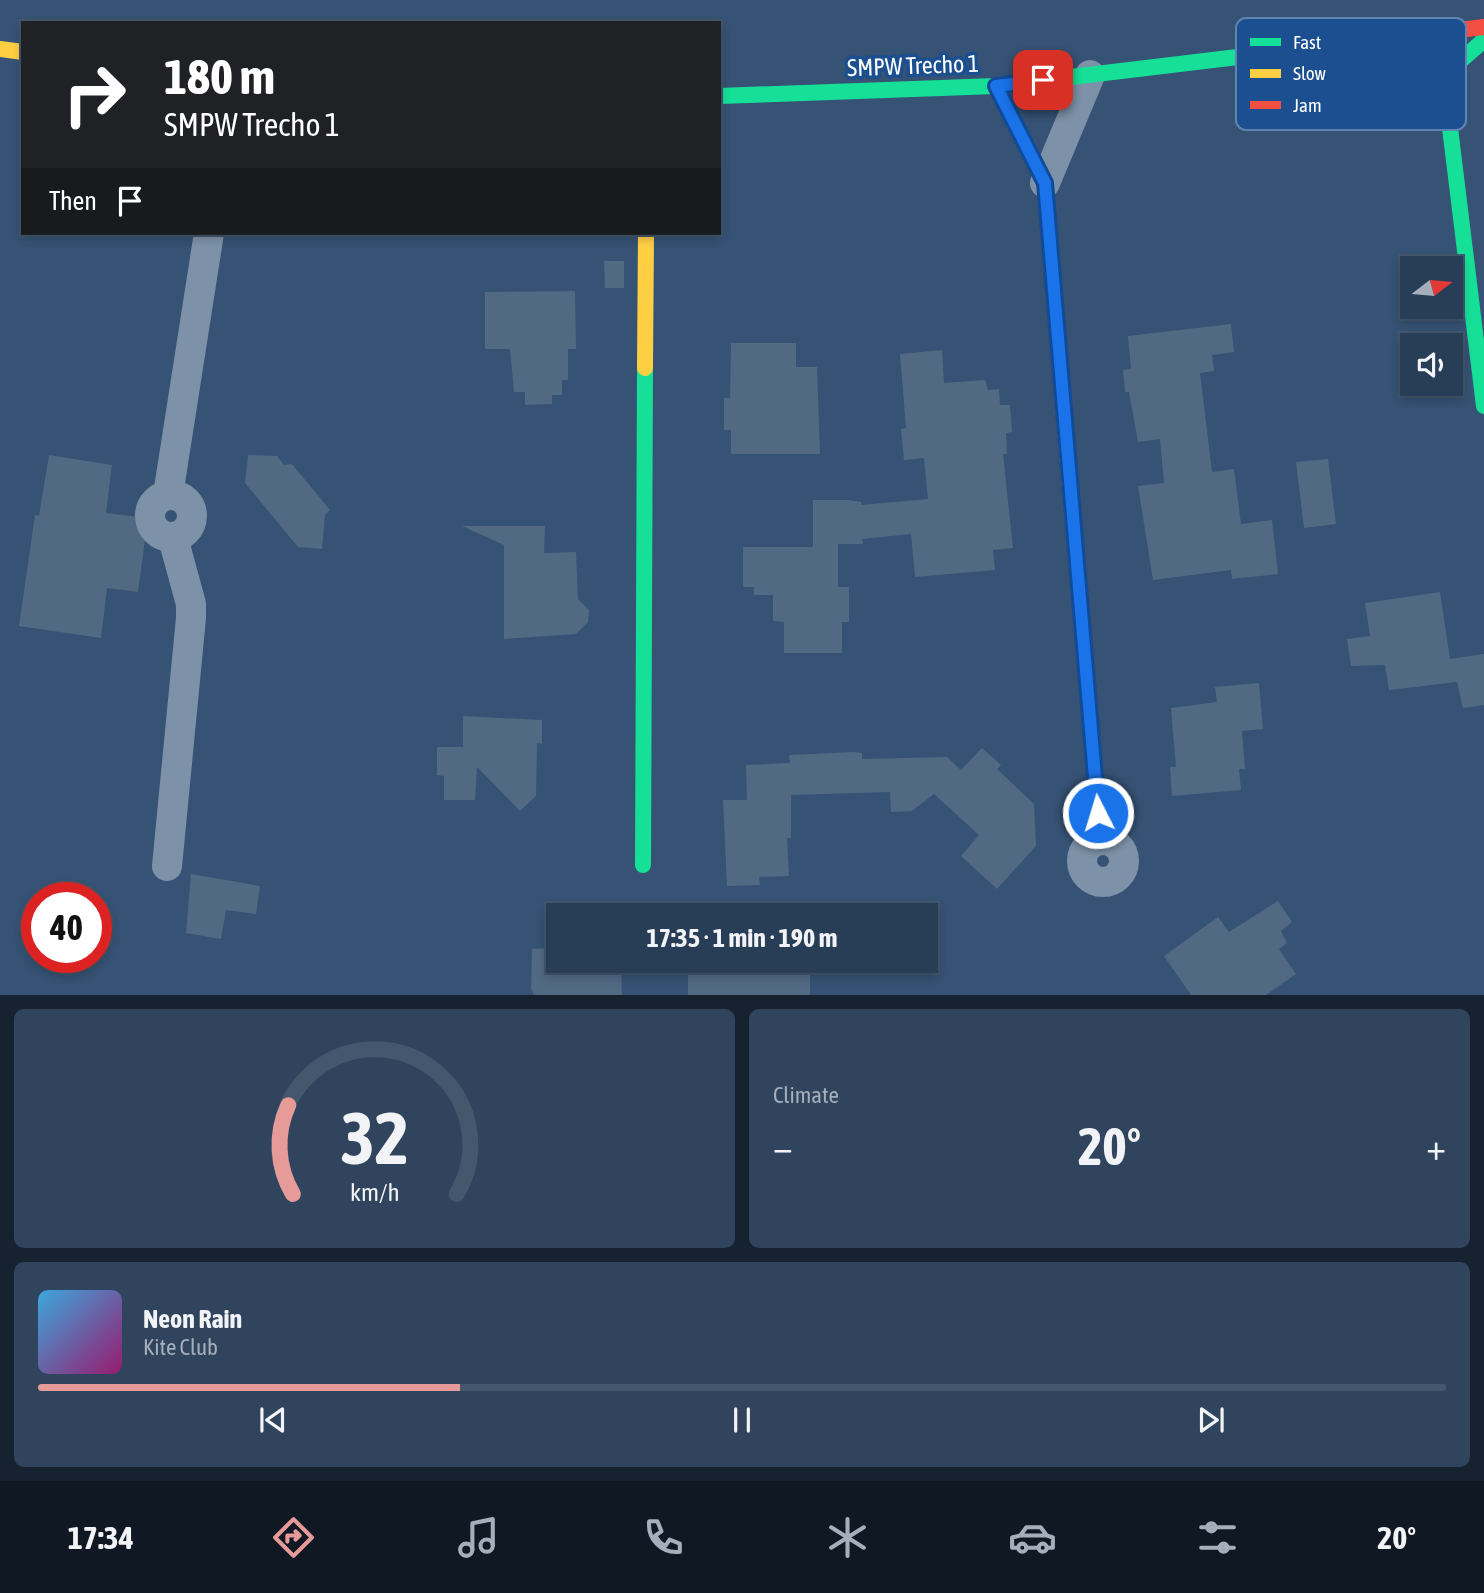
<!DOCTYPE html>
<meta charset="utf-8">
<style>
:root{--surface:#283e57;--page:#30455d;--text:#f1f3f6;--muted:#a5aeba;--line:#44576d;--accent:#e69b98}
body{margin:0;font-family:"Asap Condensed",sans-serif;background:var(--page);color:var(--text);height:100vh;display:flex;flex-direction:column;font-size:26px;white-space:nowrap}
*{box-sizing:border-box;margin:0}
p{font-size:23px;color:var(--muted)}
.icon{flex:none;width:38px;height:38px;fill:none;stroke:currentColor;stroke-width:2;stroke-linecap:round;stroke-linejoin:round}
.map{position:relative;height:995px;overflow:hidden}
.side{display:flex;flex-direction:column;gap:14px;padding:14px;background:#162230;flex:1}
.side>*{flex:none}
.guide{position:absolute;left:21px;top:21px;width:700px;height:214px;border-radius:0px;box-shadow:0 4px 10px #0003,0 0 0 2px var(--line);background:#202124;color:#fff;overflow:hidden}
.needle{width:46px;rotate:74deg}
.fabs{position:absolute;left:1400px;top:256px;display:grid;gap:14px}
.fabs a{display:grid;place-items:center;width:63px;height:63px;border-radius:0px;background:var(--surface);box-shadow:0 4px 10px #0003,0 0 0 2px var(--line);font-size:35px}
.speed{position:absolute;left:21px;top:882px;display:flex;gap:14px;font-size:35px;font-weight:700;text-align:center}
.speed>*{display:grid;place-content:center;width:91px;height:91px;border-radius:50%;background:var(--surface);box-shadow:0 4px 10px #0003,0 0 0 2px var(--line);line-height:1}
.speed .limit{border:10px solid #d22;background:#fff;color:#111}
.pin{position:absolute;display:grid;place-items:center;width:60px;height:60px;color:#fff;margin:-30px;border-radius:14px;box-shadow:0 4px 10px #0006}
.me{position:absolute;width:77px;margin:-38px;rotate:355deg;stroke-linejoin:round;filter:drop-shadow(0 0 5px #0008)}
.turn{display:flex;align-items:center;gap:24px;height:147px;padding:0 28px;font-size:32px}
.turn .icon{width:91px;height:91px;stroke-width:2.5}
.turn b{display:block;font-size:49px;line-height:60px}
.then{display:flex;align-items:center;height:66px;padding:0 28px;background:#0003;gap:14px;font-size:26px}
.big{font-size:52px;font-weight:700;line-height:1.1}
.side .widget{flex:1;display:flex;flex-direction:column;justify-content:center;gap:10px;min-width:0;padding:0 24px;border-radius:10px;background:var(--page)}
.side .dial{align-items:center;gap:0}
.dial svg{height:182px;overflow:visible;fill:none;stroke:var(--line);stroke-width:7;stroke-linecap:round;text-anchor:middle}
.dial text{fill:var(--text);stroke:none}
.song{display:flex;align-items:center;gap:21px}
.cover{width:84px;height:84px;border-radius:10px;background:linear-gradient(135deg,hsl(200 70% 55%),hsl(320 70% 35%))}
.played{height:7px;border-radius:4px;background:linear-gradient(90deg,var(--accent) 30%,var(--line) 30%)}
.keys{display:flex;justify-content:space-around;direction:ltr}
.heat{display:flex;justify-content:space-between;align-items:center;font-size:38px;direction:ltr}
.side .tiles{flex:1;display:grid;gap:14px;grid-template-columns:1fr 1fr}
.widget:last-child{grid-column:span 2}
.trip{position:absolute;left:546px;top:903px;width:392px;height:70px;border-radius:0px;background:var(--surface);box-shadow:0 4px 10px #0003,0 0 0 2px var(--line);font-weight:700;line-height:70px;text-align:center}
.menu{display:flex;height:112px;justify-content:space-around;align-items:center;background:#101923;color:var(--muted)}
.menu .icon{width:49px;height:49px}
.menu .active{color:var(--accent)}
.menu b{font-size:32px;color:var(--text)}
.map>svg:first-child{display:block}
.building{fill:#526984}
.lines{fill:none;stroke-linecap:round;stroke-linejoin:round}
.street{stroke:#7d92a8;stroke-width:30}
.fast{stroke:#16e098;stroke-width:16}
.slow{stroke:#ffcf43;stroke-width:16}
.jam{stroke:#f24e42;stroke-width:16}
.route-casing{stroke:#114b97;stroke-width:18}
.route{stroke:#1a73e8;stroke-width:12}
.labels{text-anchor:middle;stroke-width:7;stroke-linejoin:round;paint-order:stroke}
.street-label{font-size:24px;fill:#fff;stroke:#1b4f8f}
.key{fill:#1b4f8f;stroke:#5f84b1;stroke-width:2}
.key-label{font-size:19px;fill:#fff}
</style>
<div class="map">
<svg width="1484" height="995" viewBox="0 0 1484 995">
<rect width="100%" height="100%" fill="#365274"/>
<g class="building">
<path d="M 604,261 L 624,261 L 624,288 L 605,288 Z"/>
<path d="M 575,291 L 576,349 L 568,349 L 568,380 L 562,380 L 562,395 L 552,395 L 552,404 L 525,405 L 525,392 L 514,392 L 510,349 L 485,349 L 485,292 Z"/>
<path d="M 1231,324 L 1234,352 L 1212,355 L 1214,371 L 1200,373 L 1212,472 L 1234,469 L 1241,524 L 1272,520 L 1278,574 L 1232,579 L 1231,570 L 1153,580 L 1138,486 L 1164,483 L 1160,439 L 1138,442 L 1129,392 L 1125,392 L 1123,370 L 1131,369 L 1128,336 Z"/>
<path d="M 731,343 L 796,343 L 796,367 L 817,367 L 820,454 L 731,454 L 731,430 L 724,430 L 724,398 L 730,398 Z"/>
<path d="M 942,350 L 944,383 L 985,380 L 988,390 L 999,389 L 1000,405 L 1010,405 L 1012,432 L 1006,433 L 1007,454 L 1003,454 L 1013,548 L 993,550 L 995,570 L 915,577 L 911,534 L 862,539 L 863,544 L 838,544 L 838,587 L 849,587 L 849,622 L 842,622 L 842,653 L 784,653 L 784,622 L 773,621 L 773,595 L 754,595 L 754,587 L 743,587 L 743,547 L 813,547 L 813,500 L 849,500 L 861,502 L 861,505 L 928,499 L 924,458 L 904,460 L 901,429 L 906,428 L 900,354 Z"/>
<path d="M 49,455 L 112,465 L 106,513 L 148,518 L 138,592 L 107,588 L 101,638 L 19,626 L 35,515 L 39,516 Z"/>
<path d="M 248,455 L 277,456 L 284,465 L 292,464 L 330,510 L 325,515 L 322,549 L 298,547 L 245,483 Z"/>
<path d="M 1328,459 L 1336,524 L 1304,528 L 1296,462 Z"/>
<path d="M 462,526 L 545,526 L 544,553 L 576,552 L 578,599 L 589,610 L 588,622 L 576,634 L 504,639 L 504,545 Z"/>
<path d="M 1440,592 L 1450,659 L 1484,654 L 1484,705 L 1463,708 L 1457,682 L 1389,690 L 1385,665 L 1351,666 L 1347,639 L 1370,636 L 1365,603 Z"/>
<path d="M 1259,683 L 1263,729 L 1242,731 L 1245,769 L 1239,769 L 1241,790 L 1172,796 L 1170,767 L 1176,767 L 1171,708 L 1217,702 L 1215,687 Z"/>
<path d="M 463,716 L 542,720 L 542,744 L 537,743 L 536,796 L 520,811 L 477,767 L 475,800 L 444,800 L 444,776 L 437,775 L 437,747 L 463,747 Z"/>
<path d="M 982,748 L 1001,765 L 997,769 L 1034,804 L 1036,846 L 997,889 L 961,856 L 979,835 L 934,794 L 912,811 L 891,812 L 890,792 L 791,795 L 791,838 L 787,838 L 789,876 L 759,877 L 760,885 L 727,886 L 723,800 L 747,800 L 746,765 L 790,763 L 789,755 L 854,752 L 862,753 L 862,759 L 947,757 L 961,770 Z"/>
<path d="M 191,874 L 260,886 L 256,914 L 226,910 L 221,939 L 186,933 Z"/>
<path d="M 1278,901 L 1292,922 L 1281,931 L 1287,943 L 1279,949 L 1296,974 L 1266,995 L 1191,995 L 1164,956 L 1218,917 L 1229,932 Z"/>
<path d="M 558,948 L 558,961 L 621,961 L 622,995 L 534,995 L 531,989 L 532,949 Z"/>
<path d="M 713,961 L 810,961 L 810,995 L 688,995 L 688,965 L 713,964 Z"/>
</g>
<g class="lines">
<g class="street">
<path d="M 1379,39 L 1415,61 L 1445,87"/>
<path d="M 1045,183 L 1090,75"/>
<circle cx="171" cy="516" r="21"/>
<path d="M 168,495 L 209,233"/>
<circle cx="1103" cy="861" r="21"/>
<path d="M 167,866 L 191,618 L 191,604 L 173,538"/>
</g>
<g class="fast">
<path d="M 1484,40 L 1459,62 L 1445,87 L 1484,406"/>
<path d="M 719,96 L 996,86 L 1354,43"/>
<path d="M 1070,487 L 1100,840"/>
<path d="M 643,865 L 645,368"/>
</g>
<g class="slow">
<path d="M 0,49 L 23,52"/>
<path d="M 996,86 L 1045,183 L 1070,487"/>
<path d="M 645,368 L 646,233"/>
</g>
<path class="jam" d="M 1354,43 L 1484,27"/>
</g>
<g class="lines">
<defs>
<path id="route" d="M 1043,80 L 996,86 L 1045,183 L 1098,813"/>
</defs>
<use href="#route" class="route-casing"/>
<use href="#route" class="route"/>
</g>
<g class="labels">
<g class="street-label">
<text transform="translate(913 66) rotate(-2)" y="8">SMPW Trecho 1</text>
</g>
</g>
<rect x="1236" y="18" width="230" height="112" rx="10" class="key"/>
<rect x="1250" y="38" width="31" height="8" fill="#16e098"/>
<rect x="1250" y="69" width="31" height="9" fill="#ffcf43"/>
<rect x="1250" y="101" width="31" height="8" fill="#f24e42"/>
<g class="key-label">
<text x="1293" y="49">Fast</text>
<text x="1293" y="80">Slow</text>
<text x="1293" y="112">Jam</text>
</g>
</svg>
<div class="fabs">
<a><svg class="needle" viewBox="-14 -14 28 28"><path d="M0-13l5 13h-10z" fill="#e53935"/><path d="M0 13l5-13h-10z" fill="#a5aeba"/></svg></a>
<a><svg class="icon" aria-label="sound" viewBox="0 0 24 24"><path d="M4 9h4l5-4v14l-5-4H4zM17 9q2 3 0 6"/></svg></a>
</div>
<div class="speed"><div class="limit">40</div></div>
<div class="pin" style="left:1043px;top:80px;background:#d93025"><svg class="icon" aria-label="arrive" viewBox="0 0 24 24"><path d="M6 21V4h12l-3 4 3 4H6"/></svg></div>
<svg class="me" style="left:1098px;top:813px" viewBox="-20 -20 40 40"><circle r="17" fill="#1a73e8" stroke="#fff" stroke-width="3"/><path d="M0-11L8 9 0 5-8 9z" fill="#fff"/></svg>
<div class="trip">17:35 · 1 min · 190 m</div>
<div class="guide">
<div class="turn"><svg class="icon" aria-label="right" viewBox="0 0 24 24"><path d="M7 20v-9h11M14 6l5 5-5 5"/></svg><div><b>180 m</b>SMPW Trecho 1</div></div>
<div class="then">Then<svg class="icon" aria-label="arrive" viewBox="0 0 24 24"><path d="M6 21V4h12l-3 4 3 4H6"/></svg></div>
</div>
</div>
<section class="side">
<div class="tiles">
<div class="widget dial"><svg viewBox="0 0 100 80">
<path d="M14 69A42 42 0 1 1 86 69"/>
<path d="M14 69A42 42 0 0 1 12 30" stroke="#e69b98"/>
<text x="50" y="56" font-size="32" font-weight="700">32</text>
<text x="50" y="72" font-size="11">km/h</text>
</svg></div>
<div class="widget"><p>Climate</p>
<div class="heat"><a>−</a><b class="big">20°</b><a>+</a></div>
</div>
<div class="widget">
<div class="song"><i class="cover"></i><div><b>Neon Rain</b><p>Kite Club</p></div></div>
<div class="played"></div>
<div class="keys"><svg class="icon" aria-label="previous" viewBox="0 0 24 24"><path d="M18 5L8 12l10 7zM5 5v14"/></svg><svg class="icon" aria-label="pause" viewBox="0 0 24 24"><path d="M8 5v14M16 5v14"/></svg><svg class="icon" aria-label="next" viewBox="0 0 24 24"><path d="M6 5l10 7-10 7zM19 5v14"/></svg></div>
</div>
</div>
</section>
<nav class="menu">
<b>17:34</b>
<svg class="icon active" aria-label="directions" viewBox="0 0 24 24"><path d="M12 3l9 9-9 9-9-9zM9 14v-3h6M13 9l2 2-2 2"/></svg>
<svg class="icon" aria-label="music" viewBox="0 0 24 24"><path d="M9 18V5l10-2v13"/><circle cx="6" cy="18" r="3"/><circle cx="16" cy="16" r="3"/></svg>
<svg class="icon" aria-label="phone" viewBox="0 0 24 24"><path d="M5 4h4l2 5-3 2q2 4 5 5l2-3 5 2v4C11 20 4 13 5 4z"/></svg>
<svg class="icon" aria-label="climate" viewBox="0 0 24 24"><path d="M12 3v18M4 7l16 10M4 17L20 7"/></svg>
<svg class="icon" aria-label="car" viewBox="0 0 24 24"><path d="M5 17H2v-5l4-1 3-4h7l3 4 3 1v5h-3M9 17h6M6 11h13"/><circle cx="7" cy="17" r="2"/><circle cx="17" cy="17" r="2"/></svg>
<svg class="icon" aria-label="filters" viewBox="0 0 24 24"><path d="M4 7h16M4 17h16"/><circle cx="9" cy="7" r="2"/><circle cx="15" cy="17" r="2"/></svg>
<b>20°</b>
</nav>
